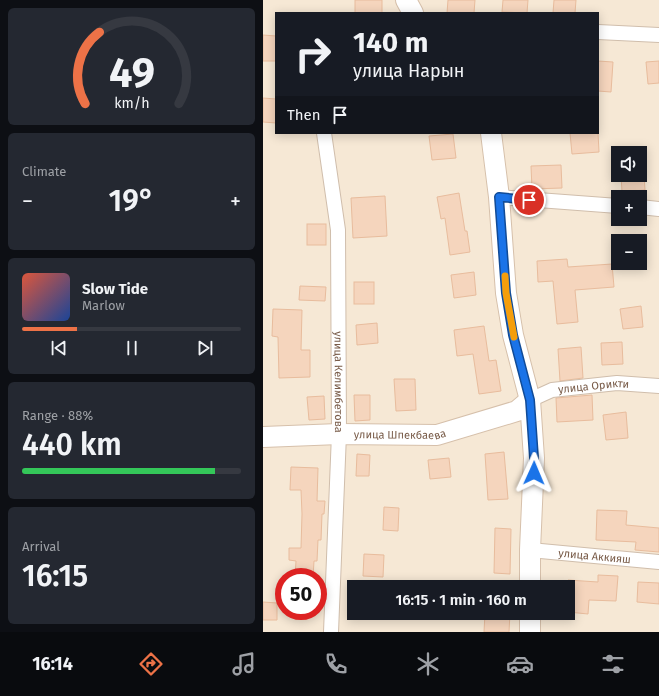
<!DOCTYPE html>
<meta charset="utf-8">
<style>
:root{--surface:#171b24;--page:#242831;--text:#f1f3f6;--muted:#9ea1a6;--line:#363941;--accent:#ed7247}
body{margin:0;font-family:"Fira Sans",sans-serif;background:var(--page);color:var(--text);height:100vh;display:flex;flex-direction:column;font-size:15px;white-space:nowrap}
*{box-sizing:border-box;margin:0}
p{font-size:13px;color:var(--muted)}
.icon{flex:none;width:22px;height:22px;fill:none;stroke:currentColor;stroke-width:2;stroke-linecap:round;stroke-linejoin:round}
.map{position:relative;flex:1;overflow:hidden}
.panel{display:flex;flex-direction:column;gap:8px;padding:8px;background:#0d0f14;width:263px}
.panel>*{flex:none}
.hud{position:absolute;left:12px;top:12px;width:324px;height:122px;border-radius:0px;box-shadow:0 2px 10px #0003;background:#171b24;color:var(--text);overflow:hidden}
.controls{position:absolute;left:348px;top:146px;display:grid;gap:8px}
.controls a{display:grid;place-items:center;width:36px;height:36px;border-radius:0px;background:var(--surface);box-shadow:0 2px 10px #0003;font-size:20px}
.speed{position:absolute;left:12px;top:568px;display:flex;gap:8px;font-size:20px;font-weight:700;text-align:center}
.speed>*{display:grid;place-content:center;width:52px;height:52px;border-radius:50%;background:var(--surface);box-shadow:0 2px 10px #0003;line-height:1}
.speed .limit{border:6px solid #d22;background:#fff;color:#111}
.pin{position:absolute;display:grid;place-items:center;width:34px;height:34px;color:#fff;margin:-17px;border:2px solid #fff;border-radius:50%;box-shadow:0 1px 4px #0007}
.me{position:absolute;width:44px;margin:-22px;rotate:1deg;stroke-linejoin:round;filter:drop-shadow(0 0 3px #0008)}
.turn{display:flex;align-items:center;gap:14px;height:84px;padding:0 12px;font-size:18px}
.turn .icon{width:52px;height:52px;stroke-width:2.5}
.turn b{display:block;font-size:28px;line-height:34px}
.then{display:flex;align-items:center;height:38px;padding:0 12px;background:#0003;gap:8px;font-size:15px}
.big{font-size:30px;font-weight:600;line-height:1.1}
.panel .card{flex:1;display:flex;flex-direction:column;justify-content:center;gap:6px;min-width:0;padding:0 14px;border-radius:6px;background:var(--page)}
.panel .dial{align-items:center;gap:0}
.dial svg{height:104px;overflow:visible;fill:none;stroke:var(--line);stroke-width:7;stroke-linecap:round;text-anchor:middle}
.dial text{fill:var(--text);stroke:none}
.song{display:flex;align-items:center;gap:12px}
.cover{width:48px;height:48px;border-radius:6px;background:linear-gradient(135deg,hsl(10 70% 55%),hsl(220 70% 35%))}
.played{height:4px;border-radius:2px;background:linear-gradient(90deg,var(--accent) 25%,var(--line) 25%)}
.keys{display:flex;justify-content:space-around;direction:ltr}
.heat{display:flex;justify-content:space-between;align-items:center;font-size:22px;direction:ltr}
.charge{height:6px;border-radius:3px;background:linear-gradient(90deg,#34c759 88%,var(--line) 0)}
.trip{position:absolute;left:84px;top:580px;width:228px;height:40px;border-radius:0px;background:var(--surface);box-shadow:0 2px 10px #0003;font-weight:600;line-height:40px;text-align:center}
.menu{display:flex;height:64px;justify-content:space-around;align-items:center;background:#090b0e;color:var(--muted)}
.menu .icon{width:28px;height:28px}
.menu .on{color:var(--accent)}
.menu b{font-size:18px;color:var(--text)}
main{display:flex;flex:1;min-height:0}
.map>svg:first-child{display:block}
.residential{fill:#f6e8d5;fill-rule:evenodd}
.building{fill:#f5d5bd;stroke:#e8bc9d}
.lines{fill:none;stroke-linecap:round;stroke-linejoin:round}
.street-casing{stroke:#d0beac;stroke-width:16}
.secondary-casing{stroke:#d6c0ab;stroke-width:22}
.street{stroke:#fff;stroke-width:14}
.secondary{stroke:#fff;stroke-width:20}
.route-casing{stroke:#114b97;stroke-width:10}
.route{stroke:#1a73e8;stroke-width:7}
.slow{stroke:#f59e0b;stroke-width:7}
.labels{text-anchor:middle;stroke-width:3;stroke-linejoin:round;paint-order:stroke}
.street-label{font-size:11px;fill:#795c49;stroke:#fff9ef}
</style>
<main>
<section class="panel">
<div class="card dial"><svg viewBox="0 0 100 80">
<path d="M14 69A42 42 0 1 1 86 69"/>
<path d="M14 69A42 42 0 0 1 25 14" stroke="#ed7247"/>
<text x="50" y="56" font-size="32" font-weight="700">49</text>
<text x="50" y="72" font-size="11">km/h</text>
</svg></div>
<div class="card"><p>Climate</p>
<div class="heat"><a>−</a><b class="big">19°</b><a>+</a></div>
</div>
<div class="card">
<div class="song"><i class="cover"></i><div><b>Slow Tide</b><p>Marlow</p></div></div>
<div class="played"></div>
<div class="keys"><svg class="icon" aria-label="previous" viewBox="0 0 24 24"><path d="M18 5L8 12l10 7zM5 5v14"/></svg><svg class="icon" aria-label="pause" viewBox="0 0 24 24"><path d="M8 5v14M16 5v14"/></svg><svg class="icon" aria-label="next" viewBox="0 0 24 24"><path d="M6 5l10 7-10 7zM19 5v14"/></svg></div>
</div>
<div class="card"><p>Range · 88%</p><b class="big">440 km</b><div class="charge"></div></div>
<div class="card"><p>Arrival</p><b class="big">16:15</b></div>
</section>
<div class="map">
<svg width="396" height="632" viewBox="0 0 396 632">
<rect width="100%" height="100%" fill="#fef6e7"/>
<path class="residential" d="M 0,0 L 396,0 L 396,632 L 0,632 ZM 13,13 L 335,13 L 335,133 L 13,133 ZM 355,153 L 377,153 L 377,175 L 355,175 ZM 355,197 L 377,197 L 377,219 L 355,219 ZM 355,241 L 377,241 L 377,263 L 355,263 ZM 21,577 L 55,577 L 55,611 L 21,611 ZM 91,587 L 305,587 L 305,613 L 91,613 Z"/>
<g class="building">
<rect x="92" y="0" width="27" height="13"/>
<path d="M 185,0 L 212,0 L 211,13 L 184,13 Z"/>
<path d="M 240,0 L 265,0 L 264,13 L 239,12 Z"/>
<path d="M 291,0 L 313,0 L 312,13 L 290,13 Z"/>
<path d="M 0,35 L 13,36 L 13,61 L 0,61 Z"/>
<path d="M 335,61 L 350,62 L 348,92 L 335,91 Z"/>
<path d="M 396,61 L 396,83 L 385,84 L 383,62 Z"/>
<path d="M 0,98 L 13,99 L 13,123 L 0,122 Z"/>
<path d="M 307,133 L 335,133 L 336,152 L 309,154 Z"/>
<path d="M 190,134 L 193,158 L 169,160 L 166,136 Z"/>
<path d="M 298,165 L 299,188 L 269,189 L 268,166 Z"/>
<path d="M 358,175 L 381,175 L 382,190 L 359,192 Z"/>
<path d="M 196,193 L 202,231 L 204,231 L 207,252 L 187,255 L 182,218 L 178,219 L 174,197 Z"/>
<path d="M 122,196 L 124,236 L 90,238 L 88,198 Z"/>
<rect x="44" y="224" width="19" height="21"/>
<path d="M 304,259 L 305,267 L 349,264 L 351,287 L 312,290 L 315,322 L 294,324 L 290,281 L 275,282 L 274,261 Z"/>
<path d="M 211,272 L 213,295 L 191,298 L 188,275 Z"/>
<rect x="91" y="282" width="20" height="22"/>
<path d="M 37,286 L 63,287 L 62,301 L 36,300 Z"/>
<path d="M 378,306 L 380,327 L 360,329 L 357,309 Z"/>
<path d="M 10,309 L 39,310 L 38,350 L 47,350 L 47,377 L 16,378 L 15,337 L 9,336 Z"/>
<path d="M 114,323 L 115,343 L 94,345 L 93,325 Z"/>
<path d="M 221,326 L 226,361 L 233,360 L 238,391 L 216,394 L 210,354 L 194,356 L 191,330 Z"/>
<path d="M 359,342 L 360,364 L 339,365 L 338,343 Z"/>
<path d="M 318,347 L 320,378 L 297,381 L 295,349 Z"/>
<path d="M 131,379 L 152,379 L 153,410 L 133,411 Z"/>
<path d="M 91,395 L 107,395 L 107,420 L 92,421 Z"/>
<path d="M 329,395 L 330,420 L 294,422 L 293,398 Z"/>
<path d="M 61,396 L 62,419 L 46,420 L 44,397 Z"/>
<path d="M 363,412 L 365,438 L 343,440 L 340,415 Z"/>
<path d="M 241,452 L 245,499 L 225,500 L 222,454 Z"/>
<path d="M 94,454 L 107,455 L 106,476 L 93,476 Z"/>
<path d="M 186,458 L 188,477 L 167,479 L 165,460 Z"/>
<path d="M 28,467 L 55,468 L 54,501 L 62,501 L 61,514 L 59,514 L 58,540 L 55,540 L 54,561 L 51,561 L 50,577 L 32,577 L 33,561 L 26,560 L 26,548 L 38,548 L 39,514 L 38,490 L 27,490 Z"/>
<path d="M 121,507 L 136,508 L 135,531 L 120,530 Z"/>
<path d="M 334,510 L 364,511 L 363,525 L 396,528 L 396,552 L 372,550 L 373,542 L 333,540 Z"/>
<path d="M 232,528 L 248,529 L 247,574 L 231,573 Z"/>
<path d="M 101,554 L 121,555 L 120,577 L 100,576 Z"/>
<path d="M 335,575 L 355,576 L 353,601 L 326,600 L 325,614 L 305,612 L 305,580 L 335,582 Z"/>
<path d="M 375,582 L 396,583 L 396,604 L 374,602 Z"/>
<path d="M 0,602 L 14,603 L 14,620 L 0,620 Z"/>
<path d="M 222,613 L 247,613 L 246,632 L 221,632 Z"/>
</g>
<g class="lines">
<defs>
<g id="street">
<path d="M 335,32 L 396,35"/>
<path id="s1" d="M 61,133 L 75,230 L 76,434 L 68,632"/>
<path d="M 236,197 L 355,206"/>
<path d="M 377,207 L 396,209"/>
<path id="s2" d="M 267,400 L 289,390 L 354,383 L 396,386"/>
<path id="s3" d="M 267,550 L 396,562"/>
</g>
<g id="secondary">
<path d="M 143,0 L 150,13"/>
<path d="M 228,133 L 236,197 L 243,293 L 250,335 L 267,400 L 271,458 L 267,550 L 267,587"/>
<path id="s4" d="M 0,437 L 76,434 L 174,435 L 254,411 L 267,400"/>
<path d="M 267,632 L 267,613"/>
</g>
</defs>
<use href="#street" class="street-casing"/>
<use href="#secondary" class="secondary-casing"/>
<use href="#street" class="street"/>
<use href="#secondary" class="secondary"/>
</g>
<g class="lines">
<defs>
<path id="route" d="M 266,200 L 236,197 L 243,293 L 250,335 L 267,400 L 271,458 L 271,473"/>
</defs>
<use href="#route" class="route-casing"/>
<use href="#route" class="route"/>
<path class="slow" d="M 242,276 L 243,293 L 251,337"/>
</g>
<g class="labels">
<g class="street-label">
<text dy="4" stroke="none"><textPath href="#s1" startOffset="250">улица Келимбетова</textPath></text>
<text dy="4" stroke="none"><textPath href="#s2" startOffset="66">улица Орикти</textPath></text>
<text dy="4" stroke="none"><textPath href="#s4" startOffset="137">улица Шпекбаева</textPath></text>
<text dy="4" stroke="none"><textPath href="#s3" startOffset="65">улица Аккияш</textPath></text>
</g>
</g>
</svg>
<div class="controls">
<a><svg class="icon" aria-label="sound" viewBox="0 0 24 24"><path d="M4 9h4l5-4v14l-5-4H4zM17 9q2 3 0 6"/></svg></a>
<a>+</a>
<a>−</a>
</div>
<div class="speed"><div class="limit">50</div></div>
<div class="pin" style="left:266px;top:200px;background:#d93025"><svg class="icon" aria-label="arrive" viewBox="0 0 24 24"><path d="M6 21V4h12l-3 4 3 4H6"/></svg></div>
<svg class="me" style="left:271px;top:473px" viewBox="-20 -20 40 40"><path d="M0-17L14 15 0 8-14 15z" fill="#1a73e8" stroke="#fff" stroke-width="4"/></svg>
<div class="trip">16:15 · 1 min · 160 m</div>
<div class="hud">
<div class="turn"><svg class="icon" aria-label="right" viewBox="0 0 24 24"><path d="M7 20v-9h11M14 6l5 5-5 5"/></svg><div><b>140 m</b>улица Нарын</div></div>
<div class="then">Then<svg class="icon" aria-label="arrive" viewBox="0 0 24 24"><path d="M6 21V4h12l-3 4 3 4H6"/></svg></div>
</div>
</div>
</main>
<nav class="menu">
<b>16:14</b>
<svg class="icon on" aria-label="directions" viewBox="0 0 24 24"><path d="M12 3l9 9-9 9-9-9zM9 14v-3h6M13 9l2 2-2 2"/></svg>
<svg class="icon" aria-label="music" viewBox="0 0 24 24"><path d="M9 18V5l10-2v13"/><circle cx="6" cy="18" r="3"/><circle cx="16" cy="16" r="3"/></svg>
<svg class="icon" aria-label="phone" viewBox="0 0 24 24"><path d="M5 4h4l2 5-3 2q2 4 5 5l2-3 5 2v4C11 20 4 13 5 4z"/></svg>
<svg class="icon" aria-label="climate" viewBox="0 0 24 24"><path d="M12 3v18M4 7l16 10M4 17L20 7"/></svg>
<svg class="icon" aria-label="car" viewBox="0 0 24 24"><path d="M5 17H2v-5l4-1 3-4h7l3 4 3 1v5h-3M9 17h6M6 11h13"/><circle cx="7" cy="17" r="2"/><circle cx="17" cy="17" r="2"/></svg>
<svg class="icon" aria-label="filters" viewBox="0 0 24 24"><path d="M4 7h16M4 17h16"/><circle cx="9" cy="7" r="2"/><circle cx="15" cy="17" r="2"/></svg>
</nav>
